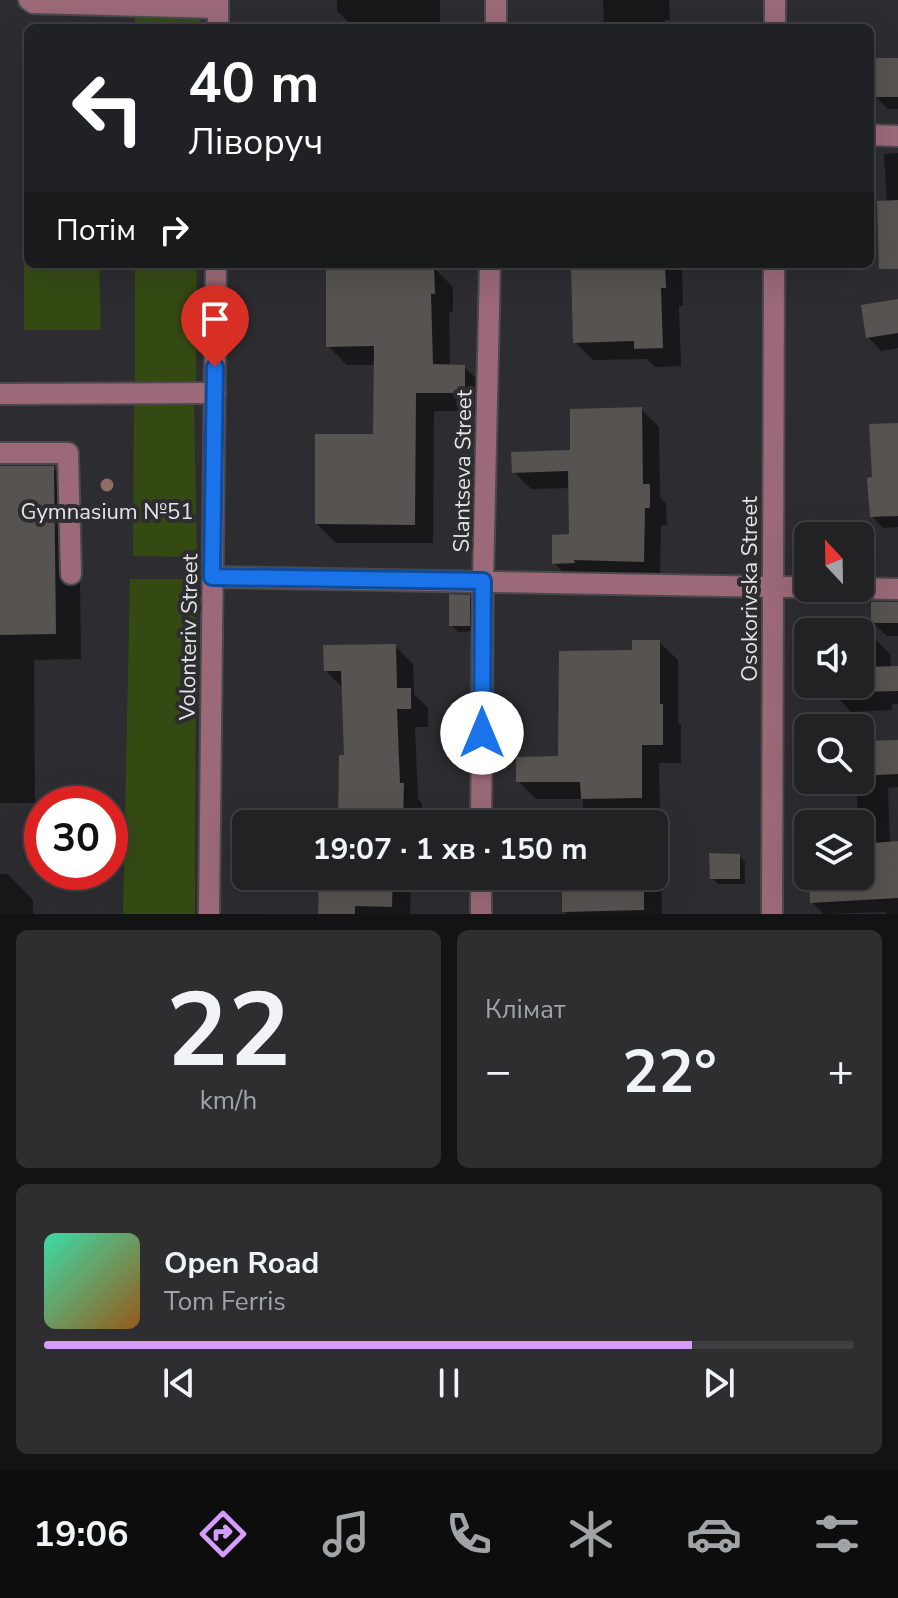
<!DOCTYPE html>
<html lang="uk">
<meta charset="utf-8">
<style>
:root{--surface:#222124;--page:#2e2e31;--text:#f1f3f6;--muted:#a2a3a6;--line:#3f3e41;--accent:#d39cfd}
body{margin:0;font-family:"Nunito Sans",sans-serif;background:var(--page);color:var(--text);height:100vh;display:flex;flex-direction:column;font-size:30px;white-space:nowrap}
*{box-sizing:border-box;margin:0}
p{font-size:26px;color:var(--muted)}
.icon{flex:none;width:44px;height:44px;fill:none;stroke:currentColor;stroke-width:2;stroke-linecap:round;stroke-linejoin:round}
.map{position:relative;height:914px;overflow:hidden}
.side{display:flex;flex-direction:column;gap:16px;padding:16px;background:#131214;flex:1}
.side>*{flex:none}
.hud{position:absolute;left:24px;top:24px;width:850px;height:244px;border-radius:12px;box-shadow:0 8px 32px #0002,0 0 0 2px var(--line);background:#202124;color:#fff;overflow:hidden}
.needle{width:52px;rotate:338deg}
.fabs{position:absolute;left:794px;top:522px;display:grid;gap:16px}
.fabs a{display:grid;place-items:center;width:80px;height:80px;border-radius:12px;background:var(--surface);box-shadow:0 8px 32px #0002,0 0 0 2px var(--line);font-size:40px}
.speed{position:absolute;left:24px;top:786px;display:flex;gap:16px;font-size:40px;font-weight:700;text-align:center}
.speed>*{display:grid;place-content:center;width:104px;height:104px;border-radius:50%;background:var(--surface);box-shadow:0 8px 32px #0002,0 0 0 2px var(--line);line-height:1}
.speed .limit{border:12px solid #d22;background:#fff;color:#111}
.pin{position:absolute;display:grid;place-items:center;width:68px;height:68px;color:#fff;margin:-82px -34px;border-radius:50% 50% 50% 0;rotate:-45deg;box-shadow:0 0 8px #0007}
.pin .icon{rotate:45deg}
.me{position:absolute;width:88px;margin:-44px;rotate:0deg;stroke-linejoin:round;filter:drop-shadow(0 0 6px #0008)}
.turn{display:flex;align-items:center;gap:28px;height:168px;padding:0 32px;font-size:36px}
.turn .icon{width:104px;height:104px;stroke-width:2.5}
.turn b{display:block;font-size:56px;line-height:68px}
.then{display:flex;align-items:center;height:76px;padding:0 32px;background:#0003;gap:16px;font-size:30px}
.big{font-size:60px;font-weight:700;line-height:1.1}
.side .card{flex:1;display:flex;flex-direction:column;justify-content:center;gap:12px;min-width:0;padding:0 28px;border-radius:12px;background:var(--page)}
.side .dial{align-items:center;gap:0}
.dial b{font-size:104px;line-height:1}
.song{display:flex;align-items:center;gap:24px}
.cover{width:96px;height:96px;border-radius:12px;background:linear-gradient(135deg,hsl(160 70% 55%),hsl(30 70% 35%))}
.played{height:8px;border-radius:4px;background:linear-gradient(90deg,var(--accent) 80%,var(--line) 80%)}
.keys{display:flex;justify-content:space-around;direction:ltr}
.heat{display:flex;justify-content:space-between;align-items:center;font-size:44px;direction:ltr}
.side .tiles{flex:1;display:grid;gap:16px;grid-template-columns:1fr 1fr}
.card:last-child{grid-column:span 2}
.trip{position:absolute;left:232px;top:810px;width:436px;height:80px;border-radius:12px;background:var(--surface);box-shadow:0 8px 32px #0002,0 0 0 2px var(--line);font-weight:700;line-height:80px;text-align:center}
.menu{display:flex;height:128px;justify-content:space-around;align-items:center;background:#0e0d0e;color:var(--muted)}
.menu .icon{width:56px;height:56px}
.menu .on{color:var(--accent)}
.menu b{font-size:36px;color:var(--text)}
.map>svg:first-child{display:block}
.green{fill:#354a13}
.shadow{fill:#0007}
.building{fill:#565350}
.lines{fill:none;stroke-linecap:round;stroke-linejoin:round}
.minor-casing{stroke:#4a494d;stroke-width:24}
.minor{stroke:#9b6978;stroke-width:20}
.route-casing{stroke:#114b97;stroke-width:20}
.route{stroke:#1a73e8;stroke-width:14}
.education-dot{fill:#8d6e63;stroke:#2d2c30;stroke-width:3}
.labels{text-anchor:middle;stroke-width:8;stroke-linejoin:round;paint-order:stroke}
.street-label{font-size:22px;fill:#e4e4e6;stroke:#2d2c30}
.poi-label{font-size:22px;fill:#e4e4e6;stroke:#2d2c30}
</style>
<div class="map">
<svg width="898" height="914" viewBox="0 0 898 914">
<rect width="100%" height="100%" fill="#2d2c30"/>
<g class="green">
<path d="M 135,14 L 200,15 L 200,28 L 135,28 Z"/>
<path d="M 24,208 L 28,208 L 28,264 L 99,264 L 101,330 L 24,330 Z"/>
<path d="M 135,264 L 197,264 L 196,386 L 135,387 Z"/>
<path d="M 134,404 L 194,404 L 197,557 L 133,556 Z"/>
<path d="M 130,579 L 196,579 L 195,914 L 123,914 Z"/>
</g>
<g class="shadow">
<path d="M 337,0 L 440,0 L 440,28 L 355,28 L 337,11 Z"/>
<path d="M 603,0 L 669,0 L 670,20 L 665,20 L 665,28 L 604,28 Z"/>
<path d="M 898,60 L 898,109 L 888,109 L 875,96 Z"/>
<path d="M 898,153 L 898,247 L 887,203 L 884,154 Z"/>
<path d="M 358,264 L 435,264 L 435,269 L 453,287 L 453,312 L 449,312 L 450,366 L 464,367 L 483,385 L 483,411 L 434,411 L 433,543 L 336,543 L 317,524 L 375,436 L 376,365 L 347,365 L 328,346 L 358,269 Z"/>
<path d="M 597,264 L 682,264 L 683,306 L 679,306 L 681,366 L 655,367 L 647,359 L 593,360 L 575,342 Z"/>
<path d="M 898,301 L 898,348 L 881,351 L 868,337 Z"/>
<path d="M 641,409 L 659,427 L 660,497 L 666,504 L 667,525 L 661,525 L 660,578 L 571,580 L 554,563 L 572,536 L 570,488 L 531,489 L 514,472 L 572,452 Z"/>
<path d="M 898,425 L 898,527 L 883,528 L 872,516 L 874,479 Z"/>
<path d="M 0,468 L 53,468 L 79,494 L 81,659 L 34,660 L 35,803 L 0,803 Z"/>
<path d="M 469,596 L 475,603 L 475,631 L 458,632 L 451,625 Z"/>
<path d="M 898,604 L 898,636 L 887,636 L 873,623 Z"/>
<path d="M 860,641 L 877,641 L 890,654 L 891,669 L 898,668 L 898,704 L 892,704 L 892,710 L 851,712 L 838,698 L 837,684 L 860,684 Z"/>
<path d="M 659,642 L 678,660 L 678,722 L 681,725 L 681,763 L 659,763 L 662,914 L 567,914 L 564,911 L 579,880 L 579,876 L 654,876 L 654,824 L 583,824 L 583,799 L 536,799 L 518,781 L 560,758 L 634,652 Z"/>
<path d="M 395,646 L 413,664 L 414,694 L 428,708 L 428,727 L 415,727 L 418,799 L 422,803 L 421,824 L 340,824 L 346,757 L 344,689 L 326,671 Z"/>
<path d="M 898,742 L 898,787 L 888,788 L 890,844 L 898,843 L 898,914 L 886,914 L 886,912 L 824,914 L 812,902 L 860,876 L 860,824 L 838,824 L 838,821 L 858,820 L 856,780 L 860,780 L 860,743 Z"/>
<path d="M 739,856 L 745,862 L 745,884 L 718,884 L 712,878 Z"/>
<path d="M 0,874 L 8,874 L 33,900 L 33,914 L 0,914 Z"/>
<path d="M 321,876 L 411,876 L 410,914 L 320,914 Z"/>
</g>
<g class="building">
<path d="M 872,58 L 898,58 L 898,97 L 873,97 Z"/>
<path d="M 898,200 L 898,269 L 879,269 L 877,201 Z"/>
<path d="M 632,264 L 665,264 L 666,288 L 661,288 L 663,348 L 634,349 L 634,341 L 573,343 L 571,267 Z"/>
<path d="M 434,266 L 435,294 L 431,294 L 433,364 L 465,365 L 465,393 L 416,393 L 415,525 L 315,524 L 315,434 L 373,434 L 374,346 L 326,347 L 326,267 Z"/>
<path d="M 898,299 L 898,333 L 866,338 L 861,305 Z"/>
<path d="M 642,407 L 643,484 L 650,484 L 650,508 L 645,508 L 644,562 L 574,560 L 575,563 L 552,564 L 552,535 L 569,534 L 568,471 L 512,473 L 511,452 L 570,450 L 570,409 Z"/>
<path d="M 898,423 L 898,516 L 870,517 L 867,478 L 872,477 L 869,424 Z"/>
<path d="M 0,466 L 54,466 L 56,634 L 0,635 Z"/>
<path d="M 449,594 L 470,595 L 470,626 L 449,626 Z"/>
<rect x="871" y="602" width="27" height="21"/>
<path d="M 632,640 L 660,640 L 660,704 L 663,704 L 663,745 L 642,745 L 642,798 L 581,799 L 580,782 L 516,782 L 516,757 L 558,756 L 559,651 L 632,650 Z"/>
<path d="M 396,644 L 397,688 L 411,688 L 411,709 L 397,709 L 400,783 L 404,783 L 403,824 L 338,824 L 339,755 L 344,755 L 341,671 L 324,671 L 323,645 Z"/>
<path d="M 898,666 L 898,691 L 860,692 L 860,667 Z"/>
<path d="M 898,740 L 898,774 L 860,776 L 860,741 Z"/>
<path d="M 898,841 L 898,898 L 810,903 L 809,876 L 860,876 L 860,844 Z"/>
<path d="M 709,853 L 740,854 L 740,879 L 710,879 Z"/>
<path d="M 319,876 L 393,876 L 392,907 L 355,906 L 355,914 L 318,914 Z"/>
<path d="M 577,876 L 634,876 L 634,886 L 644,886 L 644,910 L 562,912 L 562,878 L 577,878 Z"/>
</g>
<g class="lines">
<defs>
<g id="minor">
<path d="M 29,0 L 33,3 L 218,8"/>
<path d="M 218,28 L 218,0"/>
<path d="M 496,28 L 496,0"/>
<path d="M 775,28 L 775,0"/>
<path d="M 870,135 L 898,136"/>
<path d="M 0,394 L 215,393"/>
<path d="M 0,453 L 68,453 L 71,574"/>
<path d="M 212,577 L 898,589"/>
<path d="M 481,824 L 483,581 L 490,264"/>
<path d="M 209,914 L 216,264"/>
<path d="M 481,914 L 481,876"/>
<path d="M 772,914 L 774,264"/>
</g>
</defs>
<use href="#minor" class="minor-casing"/>
<use href="#minor" class="minor"/>
</g>
<g class="lines">
<defs>
<path id="route" d="M 215,367 L 212,577 L 483,581 L 482,733"/>
</defs>
<use href="#route" class="route-casing"/>
<use href="#route" class="route"/>
</g>
<circle class="education-dot" cx="107" cy="485" r="8"/>
<g class="labels">
<g class="street-label">
<text transform="translate(462 471) rotate(-89)" y="8">Slantseva Street</text>
<text transform="translate(749 589) rotate(-90)" y="8">Osokorivska Street</text>
<text transform="translate(188 637) rotate(-89)" y="8">Volonteriv Street</text>
</g>
<g class="poi-label">
<text x="107" y="519">Gymnasium №51</text>
</g>
</g>
</svg>
<div class="fabs">
<a><svg class="needle" viewBox="-14 -14 28 28"><path d="M0-13l5 13h-10z" fill="#e53935"/><path d="M0 13l5-13h-10z" fill="#a2a3a6"/></svg></a>
<a><svg class="icon" aria-label="sound" viewBox="0 0 24 24"><path d="M4 9h4l5-4v14l-5-4H4zM17 9q2 3 0 6"/></svg></a>
<a><svg class="icon" aria-label="search" viewBox="0 0 24 24"><circle cx="10" cy="10" r="6"/><path d="M15 15l6 6"/></svg></a>
<a><svg class="icon" aria-label="layers" viewBox="0 0 24 24"><path d="M12 4l9 5-9 5-9-5zM3 14l9 5 9-5"/></svg></a>
</div>
<div class="speed"><div class="limit">30</div></div>
<div class="pin" style="left:215px;top:367px;background:#d93025"><svg class="icon" aria-label="arrive" viewBox="0 0 24 24"><path d="M6 21V4h12l-3 4 3 4H6"/></svg></div>
<svg class="me" style="left:482px;top:733px" viewBox="-20 -20 40 40"><circle r="19" fill="#fff"/><path d="M0-13L10 11 0 6-10 11z" fill="#1a73e8"/></svg>
<div class="trip">19:07 · 1 хв · 150 m</div>
<div class="hud">
<div class="turn"><svg class="icon" aria-label="left" viewBox="0 0 24 24"><path d="M17 20v-9H6M10 6l-5 5 5 5"/></svg><div><b>40 m</b>Ліворуч</div></div>
<div class="then">Потім<svg class="icon" aria-label="right" viewBox="0 0 24 24"><path d="M7 20v-9h11M14 6l5 5-5 5"/></svg></div>
</div>
</div>
<section class="side">
<div class="tiles">
<div class="card dial"><b>22</b><p>km/h</p></div>
<div class="card"><p>Клімат</p>
<div class="heat"><a>−</a><b class="big">22°</b><a>+</a></div>
</div>
<div class="card">
<div class="song"><i class="cover"></i><div><b>Open Road</b><p>Tom Ferris</p></div></div>
<div class="played"></div>
<div class="keys"><svg class="icon" aria-label="previous" viewBox="0 0 24 24"><path d="M18 5L8 12l10 7zM5 5v14"/></svg><svg class="icon" aria-label="pause" viewBox="0 0 24 24"><path d="M8 5v14M16 5v14"/></svg><svg class="icon" aria-label="next" viewBox="0 0 24 24"><path d="M6 5l10 7-10 7zM19 5v14"/></svg></div>
</div>
</div>
</section>
<nav class="menu">
<b>19:06</b>
<svg class="icon on" aria-label="directions" viewBox="0 0 24 24"><path d="M12 3l9 9-9 9-9-9zM9 14v-3h6M13 9l2 2-2 2"/></svg>
<svg class="icon" aria-label="music" viewBox="0 0 24 24"><path d="M9 18V5l10-2v13"/><circle cx="6" cy="18" r="3"/><circle cx="16" cy="16" r="3"/></svg>
<svg class="icon" aria-label="phone" viewBox="0 0 24 24"><path d="M5 4h4l2 5-3 2q2 4 5 5l2-3 5 2v4C11 20 4 13 5 4z"/></svg>
<svg class="icon" aria-label="climate" viewBox="0 0 24 24"><path d="M12 3v18M4 7l16 10M4 17L20 7"/></svg>
<svg class="icon" aria-label="car" viewBox="0 0 24 24"><path d="M5 17H2v-5l4-1 3-4h7l3 4 3 1v5h-3M9 17h6M6 11h13"/><circle cx="7" cy="17" r="2"/><circle cx="17" cy="17" r="2"/></svg>
<svg class="icon" aria-label="filters" viewBox="0 0 24 24"><path d="M4 7h16M4 17h16"/><circle cx="9" cy="7" r="2"/><circle cx="15" cy="17" r="2"/></svg>
</nav>
